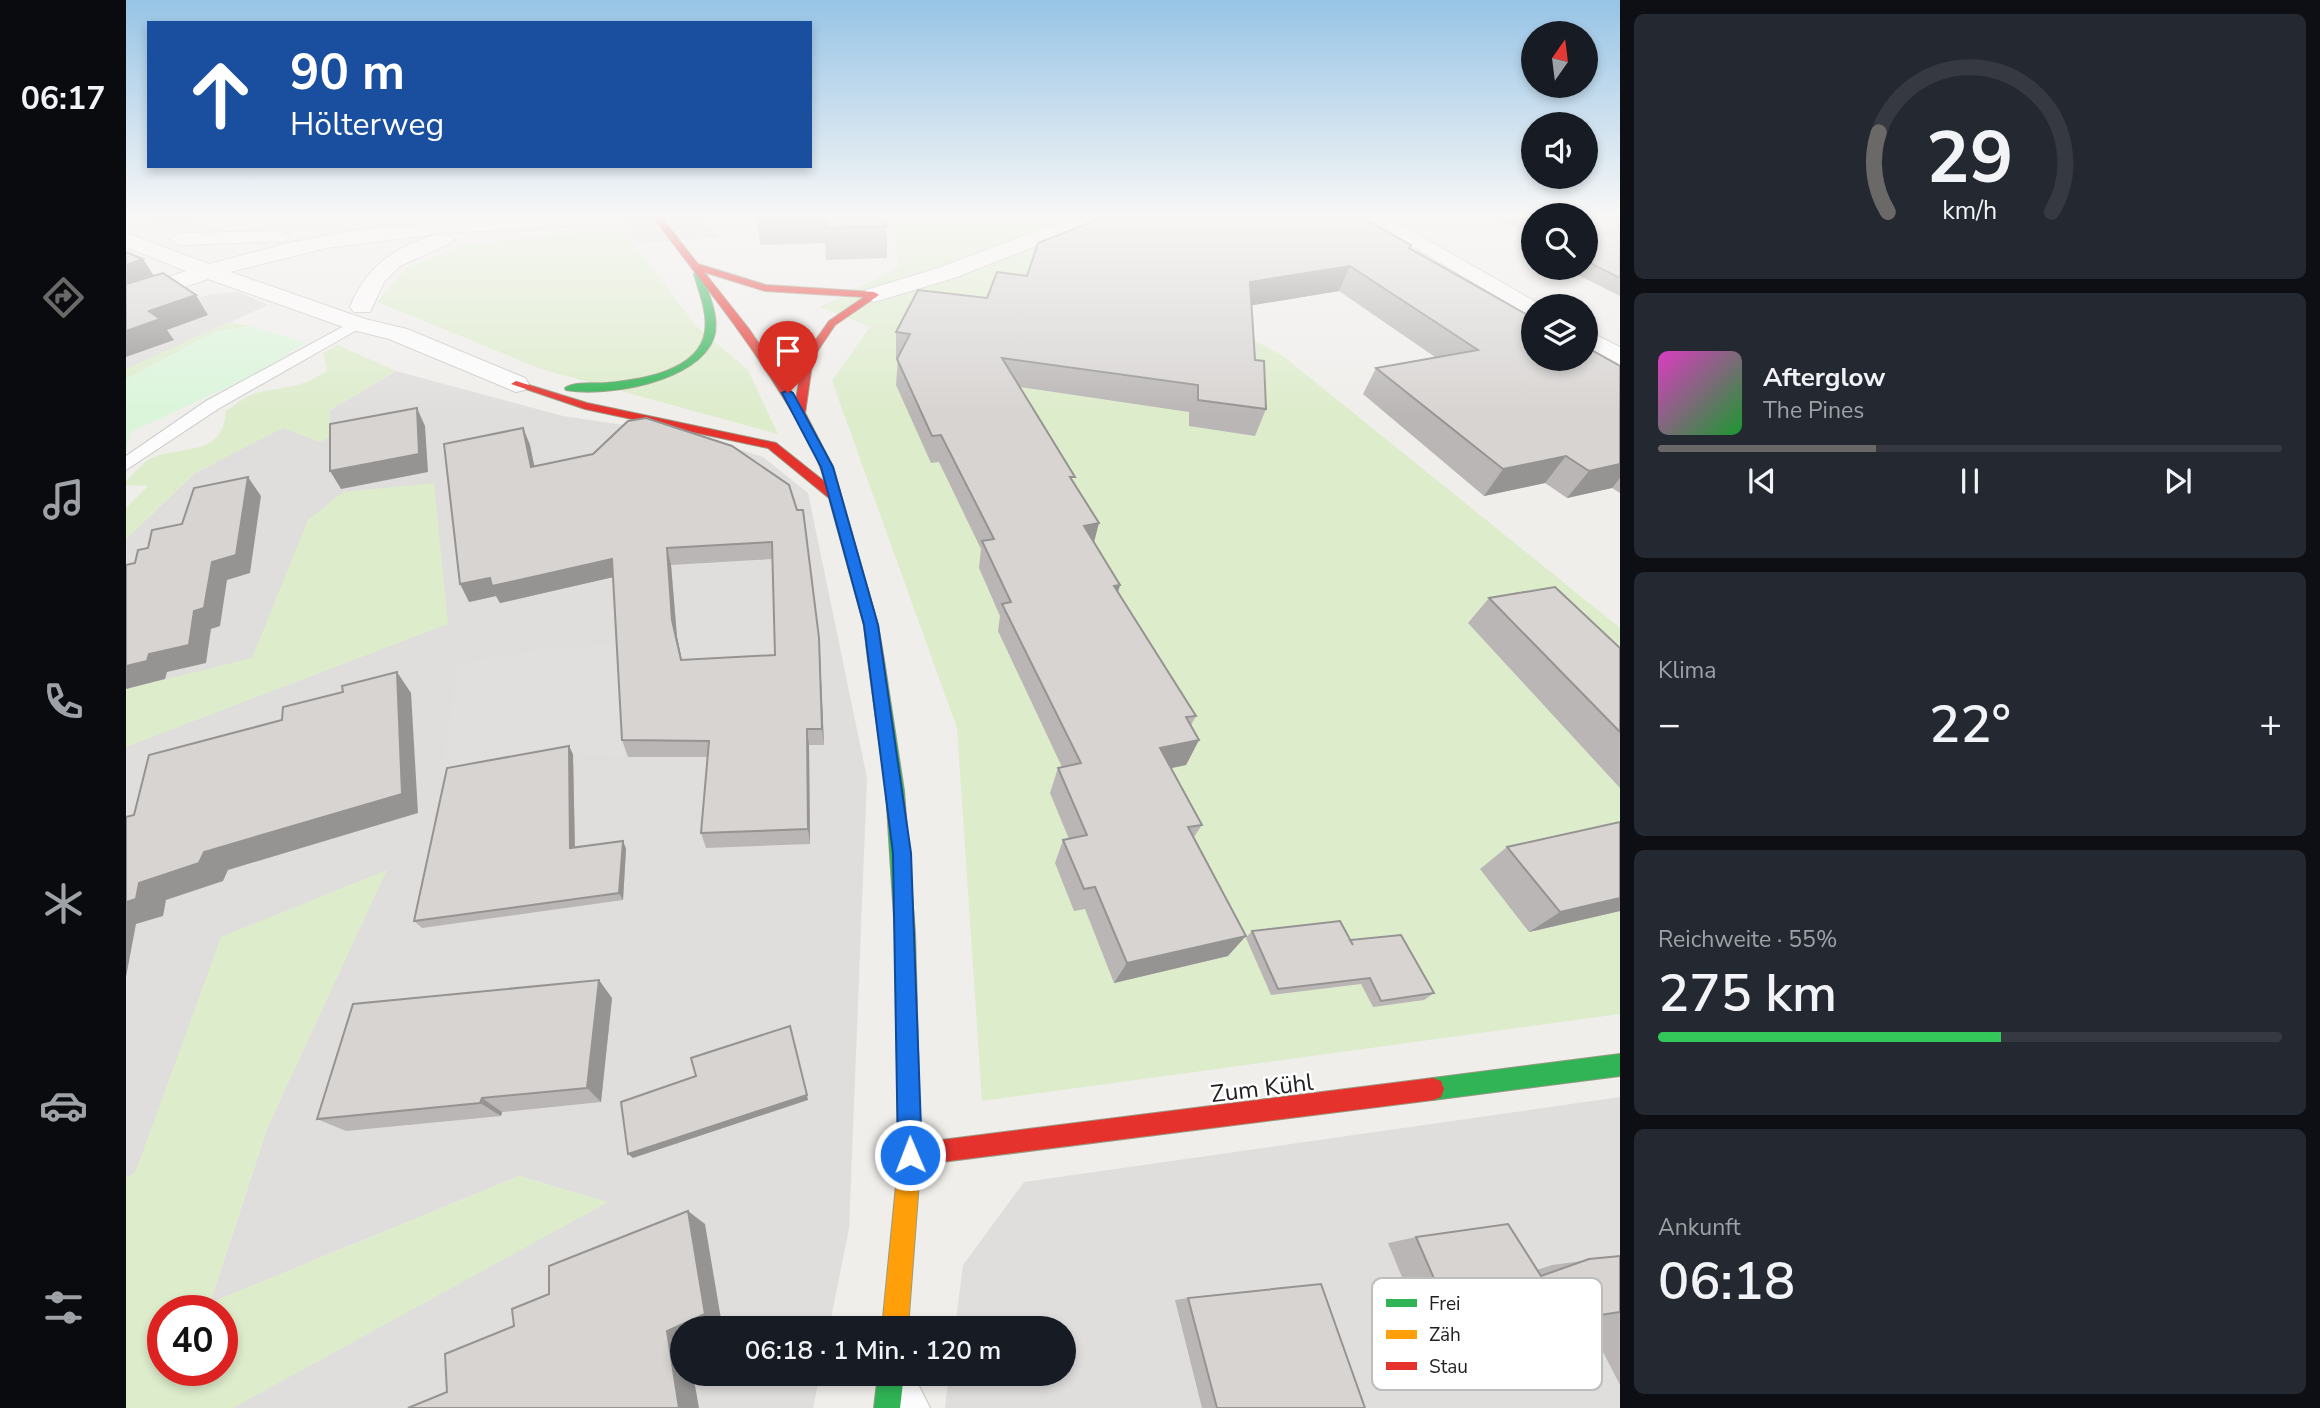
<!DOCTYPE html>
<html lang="de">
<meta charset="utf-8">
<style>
:root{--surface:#171b24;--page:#242831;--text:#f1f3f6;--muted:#9ea1a6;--line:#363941;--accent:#6a6968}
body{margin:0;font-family:"Nunito Sans",sans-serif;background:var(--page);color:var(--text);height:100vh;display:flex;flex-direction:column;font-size:26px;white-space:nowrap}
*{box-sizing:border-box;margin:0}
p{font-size:23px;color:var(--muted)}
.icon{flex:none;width:38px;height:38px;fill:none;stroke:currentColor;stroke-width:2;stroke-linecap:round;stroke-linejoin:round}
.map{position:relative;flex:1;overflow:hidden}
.sheet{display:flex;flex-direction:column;gap:14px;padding:14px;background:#0d0f14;width:700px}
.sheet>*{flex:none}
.banner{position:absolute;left:21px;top:21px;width:665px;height:147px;border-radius:0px;box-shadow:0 4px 10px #0003;background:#1a4fa0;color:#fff;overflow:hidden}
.needle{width:46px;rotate:14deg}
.tools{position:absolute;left:1395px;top:21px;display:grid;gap:14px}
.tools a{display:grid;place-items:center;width:77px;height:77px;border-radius:50%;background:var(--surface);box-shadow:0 4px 10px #0003;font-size:35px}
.speed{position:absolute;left:21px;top:1295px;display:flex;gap:14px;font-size:35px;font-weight:700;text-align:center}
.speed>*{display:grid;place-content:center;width:91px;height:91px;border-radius:50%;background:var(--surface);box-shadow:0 4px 10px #0003;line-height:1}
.speed .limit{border:10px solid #d22;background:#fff;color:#111}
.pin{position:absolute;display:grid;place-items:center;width:60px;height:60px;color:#fff;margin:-72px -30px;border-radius:50% 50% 50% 0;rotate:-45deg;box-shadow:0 0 7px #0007}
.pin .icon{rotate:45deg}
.me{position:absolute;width:77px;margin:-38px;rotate:359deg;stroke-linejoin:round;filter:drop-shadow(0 0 5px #0008)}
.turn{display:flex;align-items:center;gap:24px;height:147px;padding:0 28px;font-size:32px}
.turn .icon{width:91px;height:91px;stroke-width:2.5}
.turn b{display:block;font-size:49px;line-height:60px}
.big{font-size:52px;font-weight:600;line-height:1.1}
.sheet .tile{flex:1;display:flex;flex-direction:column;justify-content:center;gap:10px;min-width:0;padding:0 24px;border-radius:10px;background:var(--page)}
.sheet .dial{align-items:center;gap:0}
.dial svg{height:182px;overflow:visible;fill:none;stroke:var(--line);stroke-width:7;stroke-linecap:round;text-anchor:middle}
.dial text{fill:var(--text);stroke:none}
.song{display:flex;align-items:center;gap:21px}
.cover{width:84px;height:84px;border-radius:10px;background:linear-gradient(135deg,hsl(310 70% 55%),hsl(130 70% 35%))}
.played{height:7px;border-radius:4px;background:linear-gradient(90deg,var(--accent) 35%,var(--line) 35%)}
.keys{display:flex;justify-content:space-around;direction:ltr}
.heat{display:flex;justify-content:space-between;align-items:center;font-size:38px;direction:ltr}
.charge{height:10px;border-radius:5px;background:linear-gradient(90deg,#34c759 55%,var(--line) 0)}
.trip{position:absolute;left:544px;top:1316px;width:406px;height:70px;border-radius:35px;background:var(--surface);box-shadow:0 4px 10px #0003;font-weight:600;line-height:70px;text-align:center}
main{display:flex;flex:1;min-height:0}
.tab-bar{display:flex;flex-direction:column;width:126px;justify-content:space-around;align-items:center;background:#090b0e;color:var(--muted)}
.tab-bar .icon{width:49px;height:49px}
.tab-bar .on{color:var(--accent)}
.tab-bar b{font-size:32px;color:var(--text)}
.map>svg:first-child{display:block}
.residential{fill:#dfdedc}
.grass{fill:#ddeccb;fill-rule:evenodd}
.park{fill:#daf5da}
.parking{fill:#e0dfde}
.pier{fill:#dedddd}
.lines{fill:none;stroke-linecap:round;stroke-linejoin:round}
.lane-casing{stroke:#c9c8c7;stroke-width:2}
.street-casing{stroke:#c9c8c7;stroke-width:2}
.fast-casing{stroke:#999a82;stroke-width:2}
.slow-casing{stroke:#999a82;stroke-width:2}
.jam-casing{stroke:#999a82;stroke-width:2}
.lane{fill:#fdfcfc;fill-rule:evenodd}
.street{fill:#fdfcfc;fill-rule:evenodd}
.fast{fill:#30b455;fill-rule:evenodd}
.slow{fill:#ff9f0a;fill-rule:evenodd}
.jam{fill:#e5322d;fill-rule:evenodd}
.wall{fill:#b9b6b5;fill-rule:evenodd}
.shaded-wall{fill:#969493}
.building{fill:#d7d4d2;stroke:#969493;stroke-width:2;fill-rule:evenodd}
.route{fill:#1a73e8;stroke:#114b97;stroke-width:2}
.labels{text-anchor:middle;stroke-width:5;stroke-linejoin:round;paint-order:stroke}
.near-street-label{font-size:24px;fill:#222;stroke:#fff}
.key{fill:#fff;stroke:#bdbdbd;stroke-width:2}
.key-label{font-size:19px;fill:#222}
</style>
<main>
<nav class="tab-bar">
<b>06:17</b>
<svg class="icon on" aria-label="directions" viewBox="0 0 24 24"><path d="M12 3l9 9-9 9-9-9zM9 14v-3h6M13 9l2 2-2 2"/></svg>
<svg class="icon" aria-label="music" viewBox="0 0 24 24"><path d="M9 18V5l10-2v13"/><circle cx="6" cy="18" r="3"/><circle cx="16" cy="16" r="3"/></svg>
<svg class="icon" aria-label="phone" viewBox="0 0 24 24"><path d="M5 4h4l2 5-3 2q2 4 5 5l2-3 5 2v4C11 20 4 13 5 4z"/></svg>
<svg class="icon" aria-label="climate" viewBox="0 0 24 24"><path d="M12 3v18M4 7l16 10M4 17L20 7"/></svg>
<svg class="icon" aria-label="car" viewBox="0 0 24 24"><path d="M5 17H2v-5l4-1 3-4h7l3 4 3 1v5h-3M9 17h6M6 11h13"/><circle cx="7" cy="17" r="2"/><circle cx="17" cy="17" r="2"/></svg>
<svg class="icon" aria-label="filters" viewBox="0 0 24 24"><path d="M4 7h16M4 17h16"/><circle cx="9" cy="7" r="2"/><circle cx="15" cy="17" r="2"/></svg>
</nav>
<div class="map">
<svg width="1494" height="1408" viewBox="0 0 1494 1408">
<rect width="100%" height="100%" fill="#f0eeeb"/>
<g class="residential">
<path d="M 140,217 L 128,222 L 73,220 L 59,225 L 37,226 L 0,218 Z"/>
<path d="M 113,292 L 142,305 L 0,369 L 0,320 L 85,294 Z"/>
<path d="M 270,371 L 437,416 L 571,436 L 637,457 L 682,493 L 741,778 L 723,1229 L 703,1328 L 556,1328 L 556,1374 L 694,1374 L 687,1408 L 72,1408 L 481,1202 L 393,1176 L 84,1303 L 142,1126 L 260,871 L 9,1173 L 0,1178 L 0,539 L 69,473 L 157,427 L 194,442 L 204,436 L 204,410 Z"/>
<path d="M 1494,1097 L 1494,1408 L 819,1408 L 823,1374 L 938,1374 L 938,1328 L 829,1328 L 837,1265 L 898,1182 Z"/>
</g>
<g class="grass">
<path d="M 140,217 L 306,217 L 133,228 L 128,222 Z"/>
<path d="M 765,217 L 1021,217 L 1057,301 L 1157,356 L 1494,628 L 1494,1014 L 856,1101 L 831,728 L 706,381 L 744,327 L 694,307 L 772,267 Z"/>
<path d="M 496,228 L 571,327 L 622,370 L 652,434 L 415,369 L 251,302 L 280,268 L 340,244 Z"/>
<path d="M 102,322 L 124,326 L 91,331 L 0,379 L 0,369 Z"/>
<path d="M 212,345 L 270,371 L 204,410 L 204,436 L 194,442 L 157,428 L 69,473 L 0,539 L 0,508 L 22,486 L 0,485 L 0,481 C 7,475 16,463 24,459 C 54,444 97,459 100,411 C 109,405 122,394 134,392 C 159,387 180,387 201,370 L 197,353 Z"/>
<path d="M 308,483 L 322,624 L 0,747 L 0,689 L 126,658 L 182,520 L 217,492 Z"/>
<path d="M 261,870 L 142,1126 L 84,1303 L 393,1176 L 482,1202 L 107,1408 L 0,1408 L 0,1178 L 9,1173 L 95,937 ZM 37,1311 L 96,1311 L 96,1370 L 37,1370 Z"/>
</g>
<path class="park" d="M 124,326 L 180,343 L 125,376 L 5,432 L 0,449 L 0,379 L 91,331 Z"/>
<path class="parking" d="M 496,645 L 502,757 L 447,754 L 315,779 L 332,663 L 440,646 Z"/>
<path class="pier" d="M 492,217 L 576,217 L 594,237 L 511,244 Z"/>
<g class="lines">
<defs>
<g id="lane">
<path d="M 231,319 L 239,324 L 236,327 L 92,409 L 0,470 L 0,456 L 80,401 Z"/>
<path d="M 745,1374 L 787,1374 L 804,1408 L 761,1408 Z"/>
</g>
<g id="street">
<path d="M 387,217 L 499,217 L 489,223 L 319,233 L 328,239 L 325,243 L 274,266 L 258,282 L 244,312 L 228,312 L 224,307 C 241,264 273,244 317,233 L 201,248 L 104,272 L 239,319 L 281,329 L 399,378 L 403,384 L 399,390 L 390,392 L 263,339 L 223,329 L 82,279 L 0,307 L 0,292 L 60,271 L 0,247 L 0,233 L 83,264 L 167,242 L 235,229 Z"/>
<path d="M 948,217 L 976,217 L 973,221 L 828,278 L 748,302 L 737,295 L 740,290 L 812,268 Z"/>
<path d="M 1237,217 L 1261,217 L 1417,306 L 1407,306 L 1407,315 L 1399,313 Z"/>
<path d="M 153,231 L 160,233 L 163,237 L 160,241 L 54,245 L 44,239 L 54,233 Z"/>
<path d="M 1460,330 L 1494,347 L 1494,365 L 1460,347 Z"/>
</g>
<g id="fast">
<path d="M 572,271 L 576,274 C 582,293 594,317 588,337 C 573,382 481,397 440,390 L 439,388 C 448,381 468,384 480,383 C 512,380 573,372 579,332 C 582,312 573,292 568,274 Z"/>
<path d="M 750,654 L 758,660 L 778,791 L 789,933 L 794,1124 L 791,1132 L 783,1135 L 775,1132 L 772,1124 L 769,933 L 760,791 L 742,660 Z"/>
<path d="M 1494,1054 L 1494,1076 L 1307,1100 L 1299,1097 L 1296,1089 L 1299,1081 L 1307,1078 Z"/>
<path d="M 752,1374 L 778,1374 L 774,1408 L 748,1408 Z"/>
</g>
<path id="slow" d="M 783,1113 L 791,1116 L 794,1124 L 795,1155 L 782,1328 L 756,1328 L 773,1155 L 772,1124 L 775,1116 Z"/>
<g id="jam">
<path d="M 527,217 L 535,217 L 572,264 L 640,285 L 748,292 L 753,295 L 709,325 L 687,358 L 679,413 L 707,467 L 752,625 L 758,660 L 755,664 L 745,664 L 742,660 L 738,625 L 703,498 L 642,448 L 459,409 L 385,384 L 390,381 L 461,403 L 650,443 L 699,482 C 690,448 669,416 650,386 C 613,327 569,273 527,217 ZM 578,272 L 639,291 L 738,297 L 703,321 L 677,358 L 670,399 L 623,329 Z"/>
<path d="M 1307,1078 L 1315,1081 L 1318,1089 L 1315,1097 L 1307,1100 L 784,1166 L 776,1163 L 773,1155 L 776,1147 L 784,1144 Z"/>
</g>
</defs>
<use href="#lane" class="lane-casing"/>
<use href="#street" class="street-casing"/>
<use href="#fast" class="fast-casing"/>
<use href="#slow" class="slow-casing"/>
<use href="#jam" class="jam-casing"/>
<use href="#lane" class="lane"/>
<use href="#street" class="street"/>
<use href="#fast" class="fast"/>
<use href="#slow" class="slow"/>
<use href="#jam" class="jam"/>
</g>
<g class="wall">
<path d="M 631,217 L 759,217 L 761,226 L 761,258 L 700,260 L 699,243 L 634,245 Z"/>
<path d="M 1368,217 L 1407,217 L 1407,237 Z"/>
<path d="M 1460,217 L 1494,217 L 1494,296 L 1438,268 L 1460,268 Z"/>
<path d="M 1283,248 L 1494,367 L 1494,493 L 1486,488 L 1441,498 L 1419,483 L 1358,496 L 1237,394 L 1250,368 L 1309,357 L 1213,291 L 1126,305 L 1129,360 L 1140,409 L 1129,436 L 1063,426 L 1063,412 L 894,387 L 948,483 L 968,542 L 994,585 L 992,592 L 1070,716 L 1065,725 L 1073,740 L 1060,765 L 1045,768 L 1076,825 L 1068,837 L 1102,956 L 988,983 L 959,909 L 948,911 L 929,863 L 937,840 L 943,839 L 924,793 L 932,768 L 936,767 L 872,631 L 874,616 L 853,568 L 855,549 L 813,462 L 805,463 L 770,385 L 772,358 L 770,358 L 770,332 L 861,298 L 901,276 Z"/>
<path d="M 397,428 L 404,445 L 408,466 L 606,446 L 693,638 L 698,745 L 683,745 L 684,844 L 580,848 L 575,833 L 582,757 L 502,757 L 496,740 L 487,577 L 374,603 L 370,596 L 343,602 ZM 646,559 L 649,655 L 556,660 L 551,637 L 545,565 Z"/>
<path d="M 1363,598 L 1494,648 L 1494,788 L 1342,623 Z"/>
<path d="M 447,754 L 449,847 L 497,841 L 500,849 L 497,900 L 296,928 L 288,921 Z"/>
<path d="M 1381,847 L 1494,911 L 1403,932 L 1354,869 Z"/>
<path d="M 1126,931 L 1224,940 L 1308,993 L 1298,1000 L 1247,1007 L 1235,984 L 1145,995 L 1120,938 Z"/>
<path d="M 486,998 L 475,1102 L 376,1112 L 375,1116 L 220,1131 L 191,1119 Z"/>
<path d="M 1290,1237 L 1411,1270 L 1426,1265 L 1494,1256 L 1494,1385 L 1459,1317 L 1333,1336 L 1301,1338 L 1262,1243 Z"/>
<path d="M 1062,1298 L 1239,1408 L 1076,1408 L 1049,1300 Z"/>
</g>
<g class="shaded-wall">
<path d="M 17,259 L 30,279 L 0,290 L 0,265 Z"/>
<path d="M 1224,266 L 1213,291 L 1116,307 L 1124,282 Z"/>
<path d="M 70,295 L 82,315 L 41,330 L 48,340 L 0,357 L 0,331 L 23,311 Z"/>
<path d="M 291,408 L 299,426 L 302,472 L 215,489 L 204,471 Z"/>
<path d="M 397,428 L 404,445 L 412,484 L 405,467 Z"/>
<path d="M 1440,456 L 1419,483 L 1358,496 L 1377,469 Z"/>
<path d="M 1494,464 L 1494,478 L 1486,488 L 1441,498 L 1463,471 Z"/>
<path d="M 122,477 L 135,496 L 124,573 L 101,580 L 94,626 L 85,629 L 80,663 L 41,672 L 39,679 L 0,689 L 0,666 L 23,654 L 68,611 L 86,562 Z"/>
<path d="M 973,523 L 966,550 L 958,526 Z"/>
<path d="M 541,548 L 545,565 L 551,637 L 559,676 L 546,620 Z"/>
<path d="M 486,559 L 492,576 L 374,603 L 370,596 L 343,602 L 334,584 L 364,578 Z"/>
<path d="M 994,585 L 986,612 L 988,586 Z"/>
<path d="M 693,638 L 694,655 L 698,745 L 696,729 Z"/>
<path d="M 271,672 L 285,693 L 292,813 L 102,870 L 97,881 L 40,900 L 37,916 L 10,924 L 0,977 L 0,902 L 13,883 L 78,852 Z"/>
<path d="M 681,729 L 683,745 L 684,844 L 682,829 Z"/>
<path d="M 1073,740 L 1060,765 L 1022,773 L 1034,748 Z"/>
<path d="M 443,746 L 447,754 L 449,856 L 444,848 Z"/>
<path d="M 497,841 L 500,849 L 497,900 L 493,893 Z"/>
<path d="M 1494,898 L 1494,911 L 1403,932 L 1434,912 Z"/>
<path d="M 1120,936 L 1102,956 L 988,983 L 1001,963 Z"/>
<path d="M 473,980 L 486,998 L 475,1102 L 461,1088 Z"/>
<path d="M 681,1095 L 682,1100 L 507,1158 L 502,1154 Z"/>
<path d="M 356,1098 L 376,1112 L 375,1116 L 354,1103 Z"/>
<path d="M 562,1211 L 579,1224 L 595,1319 L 573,1328 L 556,1328 L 556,1374 L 567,1374 L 573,1408 L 553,1408 L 541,1331 Z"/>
</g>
<g class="building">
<path d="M 698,217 L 759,217 L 761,226 L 699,228 Z"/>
<path d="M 978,217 L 1235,217 L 1285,245 L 1283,248 L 1407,318 L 1407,359 L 1460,359 L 1460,347 L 1494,366 L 1494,464 L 1463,471 L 1440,456 L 1377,469 L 1250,368 L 1352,350 L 1224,266 L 1124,282 L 1129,360 L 1138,361 L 1140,409 L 1072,400 L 1072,385 L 876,358 L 949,477 L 944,477 L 973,523 L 958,526 L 994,585 L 988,586 L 1070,716 L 1060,717 L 1073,740 L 1034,748 L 1076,825 L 1062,827 L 1120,936 L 1001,963 L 969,887 L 958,889 L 937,840 L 961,835 L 932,768 L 955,763 L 876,604 L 885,602 L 856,541 L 868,539 L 815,435 L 806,436 L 771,359 L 784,334 L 770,332 L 792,290 L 861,298 L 871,272 L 901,276 L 912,243 Z"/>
<path d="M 1460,217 L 1494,217 L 1494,278 L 1460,261 Z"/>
<path d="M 0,252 L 17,259 L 0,265 Z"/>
<path d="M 37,273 L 70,295 L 23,311 L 34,319 L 0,331 L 0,284 Z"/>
<path d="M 291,408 L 293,454 L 204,471 L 204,424 Z"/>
<path d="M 520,418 L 606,446 L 663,485 L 671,510 L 677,510 L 693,638 L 696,729 L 681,729 L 682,829 L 575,833 L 583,741 L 496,740 L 486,559 L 366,586 L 364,578 L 334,584 L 318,444 L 397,428 L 405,467 L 467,454 L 502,421 ZM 646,542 L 649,655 L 555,660 L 546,620 L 541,548 Z"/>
<path d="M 122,477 L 110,555 L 86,562 L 78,608 L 68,611 L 63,645 L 23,654 L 21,661 L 0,666 L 0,565 L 9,563 L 12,550 L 22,548 L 26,530 L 56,524 L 68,488 Z"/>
<path d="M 1429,587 L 1494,648 L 1494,732 L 1363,598 Z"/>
<path d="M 271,672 L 276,794 L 78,852 L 73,863 L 13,883 L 10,899 L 0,902 L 0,817 L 8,815 L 23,755 L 156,720 L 157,707 L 217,692 L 216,686 Z"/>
<path d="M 443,746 L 444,848 L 497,841 L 493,893 L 288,921 L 321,768 Z"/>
<path d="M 1494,822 L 1494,898 L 1434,912 L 1381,847 Z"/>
<path d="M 1214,921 L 1227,945 L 1224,940 L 1275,935 L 1308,993 L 1255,1001 L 1244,978 L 1152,989 L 1126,931 Z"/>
<path d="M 473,980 L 461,1088 L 356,1098 L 354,1103 L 191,1119 L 227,1004 Z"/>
<path d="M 664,1026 L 681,1095 L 502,1154 L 495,1102 L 570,1076 L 565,1058 Z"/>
<path d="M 562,1211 L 579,1314 L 541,1331 L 553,1408 L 282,1408 L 321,1392 L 319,1354 L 388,1326 L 386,1309 L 423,1294 L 423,1266 Z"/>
<path d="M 1382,1224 L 1415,1276 L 1463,1259 L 1494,1256 L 1494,1312 L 1333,1336 L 1290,1237 Z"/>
<path d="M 1195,1284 L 1239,1408 L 1091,1408 L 1062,1298 Z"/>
</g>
<linearGradient id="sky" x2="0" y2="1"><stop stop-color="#97c4e6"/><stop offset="0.52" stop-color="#f8f7f6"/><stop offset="1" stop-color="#f8f7f6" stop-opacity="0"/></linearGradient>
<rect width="1494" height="414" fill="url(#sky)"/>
<path class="route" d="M 662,390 L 667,393 L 707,467 L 752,625 L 785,853 L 796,1155 L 792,1164 L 784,1167 L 776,1164 L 772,1155 L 767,853 L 738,625 L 695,467 L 656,393 Z"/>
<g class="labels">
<g class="near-street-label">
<text transform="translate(1136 1088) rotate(-7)" y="8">Zum Kühl</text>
</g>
</g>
<rect x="1246" y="1278" width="230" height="112" rx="10" class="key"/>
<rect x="1260" y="1299" width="31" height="8" fill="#30b455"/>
<rect x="1260" y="1330" width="31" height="9" fill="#ff9f0a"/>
<rect x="1260" y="1362" width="31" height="8" fill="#e5322d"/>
<g class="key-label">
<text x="1303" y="1310">Frei</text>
<text x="1303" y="1341">Zäh</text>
<text x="1303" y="1373">Stau</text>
</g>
</svg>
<div class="tools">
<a><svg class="needle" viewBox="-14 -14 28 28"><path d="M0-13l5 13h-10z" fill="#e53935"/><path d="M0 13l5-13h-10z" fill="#9ea1a6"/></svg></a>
<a><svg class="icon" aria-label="sound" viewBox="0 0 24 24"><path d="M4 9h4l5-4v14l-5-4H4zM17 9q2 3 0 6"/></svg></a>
<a><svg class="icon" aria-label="search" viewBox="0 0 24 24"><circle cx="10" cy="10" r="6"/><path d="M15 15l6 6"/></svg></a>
<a><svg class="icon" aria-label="layers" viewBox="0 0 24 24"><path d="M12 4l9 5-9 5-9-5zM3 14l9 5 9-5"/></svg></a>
</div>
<div class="speed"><div class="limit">40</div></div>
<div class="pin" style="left:662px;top:393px;background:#d93025"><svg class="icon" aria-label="arrive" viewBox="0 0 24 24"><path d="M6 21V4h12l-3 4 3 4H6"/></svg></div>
<svg class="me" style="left:784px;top:1155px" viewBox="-20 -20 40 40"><circle r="17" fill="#1a73e8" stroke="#fff" stroke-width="3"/><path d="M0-11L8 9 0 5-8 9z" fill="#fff"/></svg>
<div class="trip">06:18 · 1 Min. · 120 m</div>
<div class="banner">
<div class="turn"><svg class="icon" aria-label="ahead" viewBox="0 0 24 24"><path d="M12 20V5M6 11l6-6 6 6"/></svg><div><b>90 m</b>Hölterweg</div></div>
</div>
</div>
<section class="sheet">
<div class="tile dial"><svg viewBox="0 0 100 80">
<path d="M14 69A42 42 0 1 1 86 69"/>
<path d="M14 69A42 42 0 0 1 10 34" stroke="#6a6968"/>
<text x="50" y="56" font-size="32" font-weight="700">29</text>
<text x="50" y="72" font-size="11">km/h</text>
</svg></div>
<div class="tile">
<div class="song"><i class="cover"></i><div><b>Afterglow</b><p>The Pines</p></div></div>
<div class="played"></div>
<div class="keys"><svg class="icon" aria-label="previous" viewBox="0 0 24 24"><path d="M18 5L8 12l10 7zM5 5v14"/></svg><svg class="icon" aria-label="pause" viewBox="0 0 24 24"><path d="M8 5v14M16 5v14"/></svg><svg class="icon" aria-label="next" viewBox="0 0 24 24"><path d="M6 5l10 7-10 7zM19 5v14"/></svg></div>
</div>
<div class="tile"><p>Klima</p>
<div class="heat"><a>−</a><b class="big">22°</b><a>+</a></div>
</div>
<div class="tile"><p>Reichweite · 55%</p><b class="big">275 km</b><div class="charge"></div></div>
<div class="tile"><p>Ankunft</p><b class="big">06:18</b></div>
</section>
</main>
